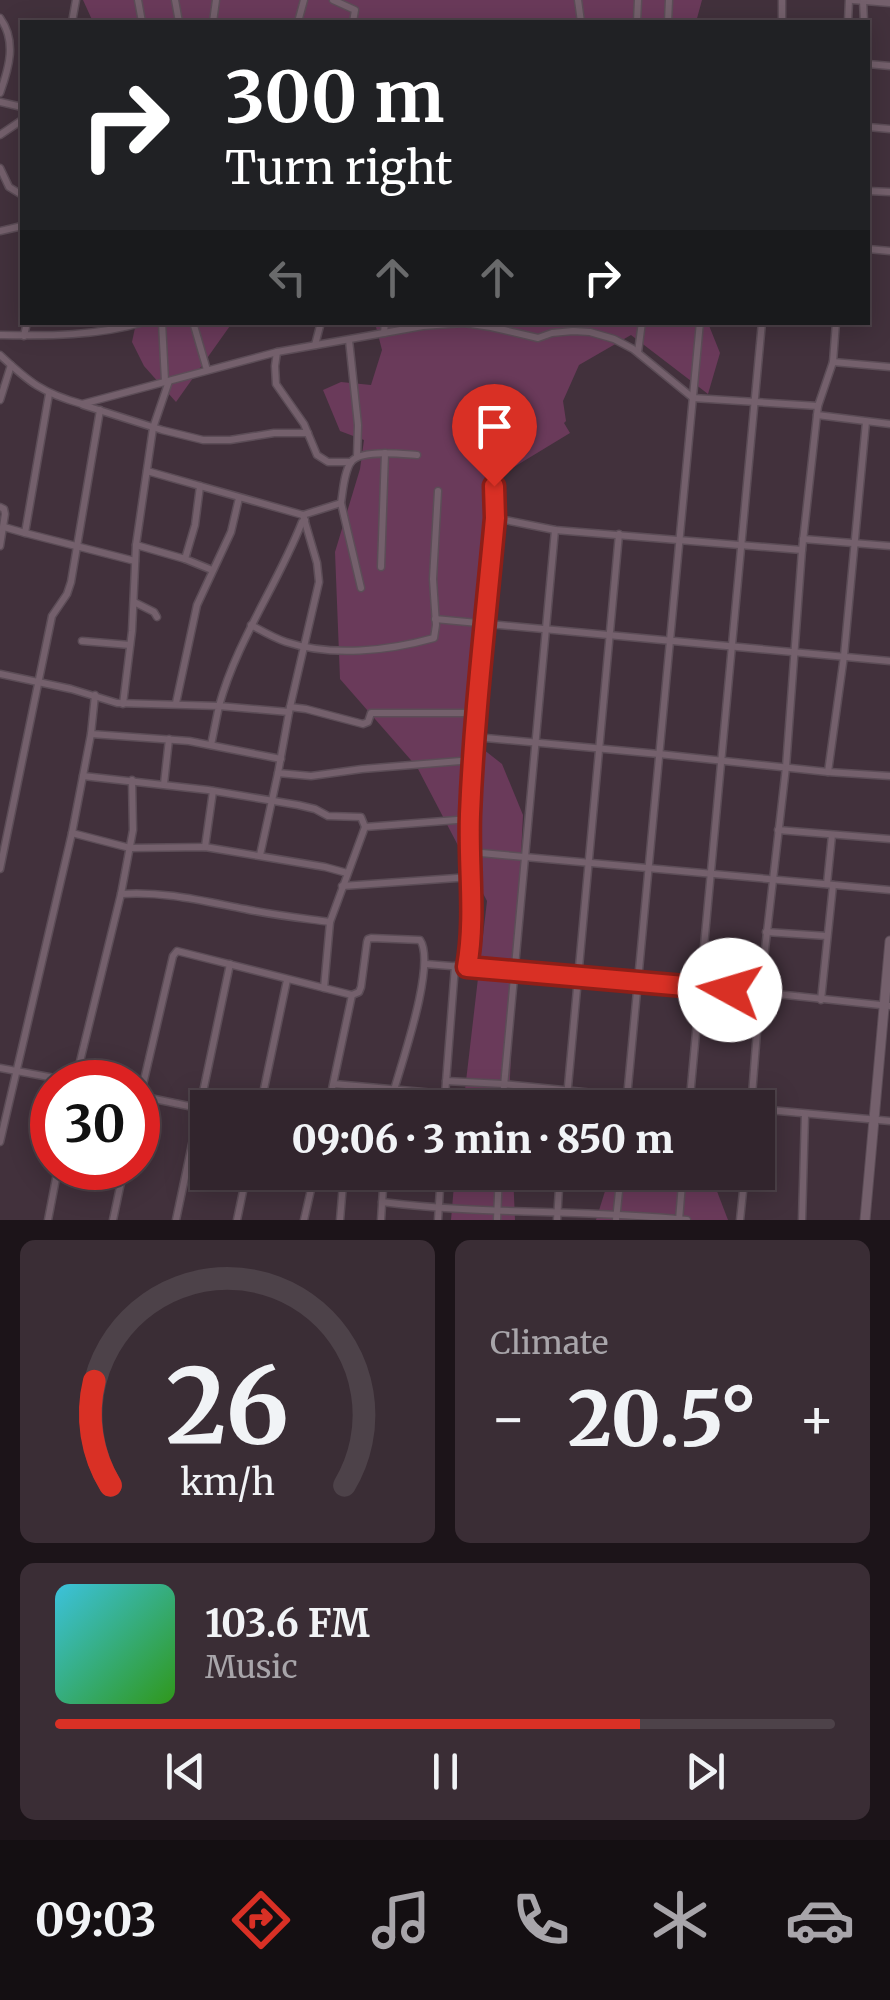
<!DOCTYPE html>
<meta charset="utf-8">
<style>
:root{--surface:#32252d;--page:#3a2d35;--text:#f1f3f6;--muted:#a8a5aa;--line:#4d4249;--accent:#d93025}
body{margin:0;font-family:Merriweather,serif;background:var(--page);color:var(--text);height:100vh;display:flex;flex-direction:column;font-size:38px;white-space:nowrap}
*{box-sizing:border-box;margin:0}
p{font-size:32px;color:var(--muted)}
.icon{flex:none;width:55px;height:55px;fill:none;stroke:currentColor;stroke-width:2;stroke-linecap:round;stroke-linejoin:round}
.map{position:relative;height:1220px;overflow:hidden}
.sheet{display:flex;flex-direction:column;gap:20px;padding:20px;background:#1c1419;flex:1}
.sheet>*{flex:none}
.top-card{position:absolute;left:20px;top:20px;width:850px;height:305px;border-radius:0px;box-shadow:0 5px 25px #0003,0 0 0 2px var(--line);background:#202124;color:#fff;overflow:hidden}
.speed{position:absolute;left:30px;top:1060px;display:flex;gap:20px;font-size:50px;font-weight:700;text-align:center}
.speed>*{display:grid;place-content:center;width:130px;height:130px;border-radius:50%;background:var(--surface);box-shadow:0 5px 25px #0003,0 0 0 2px var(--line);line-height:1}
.speed .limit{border:15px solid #d22;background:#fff;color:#111}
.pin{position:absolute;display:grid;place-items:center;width:85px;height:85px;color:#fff;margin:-102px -42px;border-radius:50% 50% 50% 0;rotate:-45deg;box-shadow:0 0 10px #0007}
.pin .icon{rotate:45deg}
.me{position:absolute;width:110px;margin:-55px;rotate:276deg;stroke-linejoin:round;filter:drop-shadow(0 0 8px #0008)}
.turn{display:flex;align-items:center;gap:35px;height:210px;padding:0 40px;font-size:45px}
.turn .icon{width:130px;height:130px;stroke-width:2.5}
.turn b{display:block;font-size:70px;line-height:85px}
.lanes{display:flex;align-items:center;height:95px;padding:0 40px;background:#0003;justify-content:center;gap:50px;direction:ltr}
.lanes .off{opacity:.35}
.big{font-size:75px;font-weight:800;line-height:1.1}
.sheet .card{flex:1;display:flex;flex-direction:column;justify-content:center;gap:15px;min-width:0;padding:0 35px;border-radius:15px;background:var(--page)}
.sheet .dial{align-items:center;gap:0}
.dial svg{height:260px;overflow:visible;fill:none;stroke:var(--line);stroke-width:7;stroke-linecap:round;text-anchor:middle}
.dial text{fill:var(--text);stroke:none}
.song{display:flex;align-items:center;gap:30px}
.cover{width:120px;height:120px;border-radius:15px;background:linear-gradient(135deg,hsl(190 70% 55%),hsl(110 70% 35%))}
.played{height:10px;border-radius:5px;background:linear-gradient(90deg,var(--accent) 75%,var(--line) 75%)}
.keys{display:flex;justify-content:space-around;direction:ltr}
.heat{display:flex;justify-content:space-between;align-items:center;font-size:55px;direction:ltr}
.sheet .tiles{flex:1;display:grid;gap:20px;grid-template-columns:1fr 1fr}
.card:last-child{grid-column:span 2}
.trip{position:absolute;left:190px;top:1090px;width:585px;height:100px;border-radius:0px;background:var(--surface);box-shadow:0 5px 25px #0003,0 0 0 2px var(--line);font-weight:800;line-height:100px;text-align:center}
.dock{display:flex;height:160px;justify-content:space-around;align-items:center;background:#140f12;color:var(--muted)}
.dock .icon{width:70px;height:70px}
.dock .current{color:var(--accent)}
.dock b{font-size:45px;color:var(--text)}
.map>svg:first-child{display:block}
.green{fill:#6a3a5a}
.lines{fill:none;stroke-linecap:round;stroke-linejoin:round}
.minor-casing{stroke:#5c4d57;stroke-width:9}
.tertiary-casing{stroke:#5c4d57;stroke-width:11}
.minor{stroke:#74606c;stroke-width:6}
.tertiary{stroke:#74606c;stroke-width:9}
.route-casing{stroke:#8d1f18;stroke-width:25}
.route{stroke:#d93025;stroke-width:18}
</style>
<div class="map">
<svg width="890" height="1220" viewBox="0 0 890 1220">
<rect width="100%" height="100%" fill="#42313c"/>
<g class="green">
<path d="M 83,0 L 702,0 L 696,22 L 93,22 Z"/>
<path d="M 136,323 L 232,323 L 176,402 L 144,366 L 132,342 Z"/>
<path d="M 375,323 L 708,323 L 720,353 L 708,394 L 631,335 L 579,365 L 563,401 L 566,421 L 564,423 L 570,433 L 514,467 L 506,456 L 487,454 L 477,457 L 485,475 L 483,533 L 472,656 L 476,723 L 474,742 L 502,764 L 523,815 L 510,1077 L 511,1107 L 463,1107 L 487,901 L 417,767 L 340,679 L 335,552 L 360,469 L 364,440 L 340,431 L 323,390 L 341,382 L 371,385 L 382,350 Z"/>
<path d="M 611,1172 L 710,1173 L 728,1220 L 596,1220 Z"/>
<path d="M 455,1173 L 513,1173 L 515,1220 L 451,1220 Z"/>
</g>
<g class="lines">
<defs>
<g id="minor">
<path d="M 138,0 L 142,22"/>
<path d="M 175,0 L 179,22"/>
<path d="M 333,0 L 355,10 L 353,22"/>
<path d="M 578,0 L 581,22"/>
<path d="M 853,0 L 890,3"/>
<path d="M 863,0 L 864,22"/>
<path d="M 0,18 C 17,41 9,68 0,93"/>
<path d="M 72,22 L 76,0"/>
<path d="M 213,22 L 216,0"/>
<path d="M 298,22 L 304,0"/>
<path d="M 637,22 L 638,0"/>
<path d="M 668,22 L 669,0"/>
<path d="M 782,22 L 782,0"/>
<path d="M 848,22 L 849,0"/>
<path d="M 868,64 L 890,66"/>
<path d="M 0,102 L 22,107"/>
<path d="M 868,127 L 890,129"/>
<path d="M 0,135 L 22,120"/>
<path d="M 0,168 L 9,187 L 22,195"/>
<path d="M 868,191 L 890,192"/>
<path d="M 0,231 L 22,226"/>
<path d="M 868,249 L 890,251"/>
<path d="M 162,322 L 165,381"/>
<path d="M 193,322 L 207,370"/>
<path d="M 384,333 L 385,322"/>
<path d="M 0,335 C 49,336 97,336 144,322"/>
<path d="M 24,336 L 27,322"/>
<path d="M 349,340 L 358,425 L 357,457"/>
<path d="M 315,345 L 321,322"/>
<path d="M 277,352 L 275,366 L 276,384 L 304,424 L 317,455 L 328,462 L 351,462"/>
<path d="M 638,352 L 642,322"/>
<path d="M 0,355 C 29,382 42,393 82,404 L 277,352 L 423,326 L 464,323 L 491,327 L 538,338 L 552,333 L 573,331 L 590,332 L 614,339 L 633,349 L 693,398 L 818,406"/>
<path d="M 833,362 L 890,367"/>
<path d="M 49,394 L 25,533 L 135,561"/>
<path d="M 0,400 L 11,365"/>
<path d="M 83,405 L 162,430 L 203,440 L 230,440 L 274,433 L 308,433"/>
<path d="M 817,415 L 890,424"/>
<path d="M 147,471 L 303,515 L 341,503 C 343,491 344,472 351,462 C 360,449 402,454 417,455"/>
<path d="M 200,486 L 195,525 L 185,559 L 212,570"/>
<path d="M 341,503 L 361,588"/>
<path d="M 0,507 L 4,509 L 5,514 L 0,546"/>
<path d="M 303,515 L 317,563 L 319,582 L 290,707 L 278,773 L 311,776 L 362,769 L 473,760"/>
<path d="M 495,518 L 555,530 L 802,550"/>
<path d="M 4,527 L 25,533"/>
<path d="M 803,539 L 890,546"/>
<path d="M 136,545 L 185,559"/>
<path d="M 381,567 L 385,453"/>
<path d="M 134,602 L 154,612 L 157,617"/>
<path d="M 435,619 L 890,661"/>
<path d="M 251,625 C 262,631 274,638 286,642 C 332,657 388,651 434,638 L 436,625 L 433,579 L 438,491"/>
<path d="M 82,641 L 130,645"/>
<path d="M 0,674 L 71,689 L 117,703 L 219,706 L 211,745"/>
<path d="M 176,703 L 197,605 L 231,532 L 239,498"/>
<path d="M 123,704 L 132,631 L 136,545 L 153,428 L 169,381"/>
<path d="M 290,707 L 306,709 L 363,724 L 368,722 L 371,713 L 477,713"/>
<path d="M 289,712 L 219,706 C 237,640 277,586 302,522 L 305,520"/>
<path d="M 91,734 L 189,741 L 281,759"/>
<path d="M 475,737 L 659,754 L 828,772 L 890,776"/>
<path d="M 828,772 L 844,656 L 866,422"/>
<path d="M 83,776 L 208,790 L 298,805 L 315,809 L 328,816 L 361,817 L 365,827"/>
<path d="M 164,784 L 169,739"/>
<path d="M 778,830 L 890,839"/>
<path d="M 72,833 L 130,848 L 205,847 L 325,867 L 347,873"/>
<path d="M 205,847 L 213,791"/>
<path d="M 470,852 L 890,890"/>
<path d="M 260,855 L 278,773"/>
<path d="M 0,869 L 52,616 L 67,594 L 71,582 L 100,410"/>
<path d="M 827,884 L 832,835"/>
<path d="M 342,886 L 471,877"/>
<path d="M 121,894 C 164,891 203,901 245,909 C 273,915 301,918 330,922"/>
<path d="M 766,932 L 827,936"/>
<path d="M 426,964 L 700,986 L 890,1006"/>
<path d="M 467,967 L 471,927 L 470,819 L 473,760 L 495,509 L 493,479 L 478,451"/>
<path d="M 324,988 L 330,922 L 365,827 L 470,819"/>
<path d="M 821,1000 L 833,885"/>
<path d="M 0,1068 L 76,1082"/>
<path d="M 446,1081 L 503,1084 L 744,1108"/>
<path d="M 75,1082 L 121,894 L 133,830 L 132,780"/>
<path d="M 334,1084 L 445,1094"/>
<path d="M 140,1096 L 208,1110"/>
<path d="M 138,1106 L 173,956 L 177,951 L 352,995"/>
<path d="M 260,1108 L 287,980"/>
<path d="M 328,1108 L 352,995 L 359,992 L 361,987 L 367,942 L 368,939 L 371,938 L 420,940 C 436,963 403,1059 394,1090"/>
<path d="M 350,1108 L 351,1086"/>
<path d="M 388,1108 L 389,1090"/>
<path d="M 444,1108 L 455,966"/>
<path d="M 502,1108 L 555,530"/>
<path d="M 566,1108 L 619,534"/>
<path d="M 626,1108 L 700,322"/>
<path d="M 689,1108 L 762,322"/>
<path d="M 751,1108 L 760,993 L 786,767 L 802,550 L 818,406 L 833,362 L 836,322"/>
<path d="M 758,1109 L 890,1121"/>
<path d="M 0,1142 L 72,833 L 91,734 L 95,695"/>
<path d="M 382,1202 C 483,1215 586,1209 687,1220"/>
<path d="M 48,1220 L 58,1168"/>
<path d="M 113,1220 L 124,1168"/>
<path d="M 176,1220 L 230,964"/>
<path d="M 237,1220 L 247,1172"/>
<path d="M 304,1220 L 315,1172"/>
<path d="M 340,1220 L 344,1172"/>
<path d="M 381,1220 L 384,1172"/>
<path d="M 438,1220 L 441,1172"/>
<path d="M 497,1220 L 499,1172"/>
<path d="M 557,1220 L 560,1172"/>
<path d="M 616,1220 L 621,1172"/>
<path d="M 679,1220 L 683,1172"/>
<path d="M 740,1220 L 745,1172"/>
<path d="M 802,1220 L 805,1115"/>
</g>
<path id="tertiary" d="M 865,1220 L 890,941"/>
</defs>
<use href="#minor" class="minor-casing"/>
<use href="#tertiary" class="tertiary-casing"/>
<use href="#minor" class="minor"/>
<use href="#tertiary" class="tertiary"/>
</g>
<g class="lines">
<defs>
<path id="route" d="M 494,486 L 495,518 C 486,616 474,715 470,814 C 468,865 476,917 467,967 L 730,990"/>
</defs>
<use href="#route" class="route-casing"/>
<use href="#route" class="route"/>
</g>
</svg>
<div class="speed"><div class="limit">30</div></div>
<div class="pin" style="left:494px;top:486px;background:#d93025"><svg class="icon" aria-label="arrive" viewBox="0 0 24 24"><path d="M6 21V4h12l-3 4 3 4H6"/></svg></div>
<svg class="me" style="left:730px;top:990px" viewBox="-20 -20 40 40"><circle r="19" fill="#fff"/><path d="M0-13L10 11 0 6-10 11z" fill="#d93025"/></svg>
<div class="trip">09:06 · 3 min · 850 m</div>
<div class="top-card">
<div class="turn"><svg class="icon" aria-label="right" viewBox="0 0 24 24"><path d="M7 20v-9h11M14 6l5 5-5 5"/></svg><div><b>300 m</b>Turn right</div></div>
<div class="lanes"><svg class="icon off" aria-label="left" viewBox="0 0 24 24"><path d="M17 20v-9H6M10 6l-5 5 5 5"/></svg><svg class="icon off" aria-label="ahead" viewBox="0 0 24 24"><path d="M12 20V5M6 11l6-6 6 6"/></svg><svg class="icon off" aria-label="ahead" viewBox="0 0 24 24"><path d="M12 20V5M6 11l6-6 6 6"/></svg><svg class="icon" aria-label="right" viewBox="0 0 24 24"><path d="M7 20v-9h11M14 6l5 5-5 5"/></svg></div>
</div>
</div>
<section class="sheet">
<div class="tiles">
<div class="card dial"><svg viewBox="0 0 100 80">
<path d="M14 69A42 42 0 1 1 86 69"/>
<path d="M14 69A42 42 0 0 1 9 37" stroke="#d93025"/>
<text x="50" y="56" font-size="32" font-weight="700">26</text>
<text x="50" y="72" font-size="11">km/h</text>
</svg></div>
<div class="card"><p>Climate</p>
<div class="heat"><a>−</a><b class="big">20.5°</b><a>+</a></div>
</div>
<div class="card">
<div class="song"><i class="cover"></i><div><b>103.6 FM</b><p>Music</p></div></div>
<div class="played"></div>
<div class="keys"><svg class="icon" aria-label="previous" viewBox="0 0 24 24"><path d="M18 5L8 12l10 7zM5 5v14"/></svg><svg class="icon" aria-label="pause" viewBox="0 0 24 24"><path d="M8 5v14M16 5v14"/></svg><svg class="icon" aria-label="next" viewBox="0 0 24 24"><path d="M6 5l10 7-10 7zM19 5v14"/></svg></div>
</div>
</div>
</section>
<nav class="dock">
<b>09:03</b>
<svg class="icon current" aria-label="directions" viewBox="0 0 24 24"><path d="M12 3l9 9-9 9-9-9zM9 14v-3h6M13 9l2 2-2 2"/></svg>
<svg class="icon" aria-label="music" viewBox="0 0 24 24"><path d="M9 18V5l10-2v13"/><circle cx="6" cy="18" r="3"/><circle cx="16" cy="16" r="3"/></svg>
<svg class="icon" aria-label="phone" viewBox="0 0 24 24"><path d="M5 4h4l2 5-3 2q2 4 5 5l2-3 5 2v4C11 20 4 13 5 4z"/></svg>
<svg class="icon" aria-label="climate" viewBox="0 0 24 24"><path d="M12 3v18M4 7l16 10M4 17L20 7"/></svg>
<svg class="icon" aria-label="car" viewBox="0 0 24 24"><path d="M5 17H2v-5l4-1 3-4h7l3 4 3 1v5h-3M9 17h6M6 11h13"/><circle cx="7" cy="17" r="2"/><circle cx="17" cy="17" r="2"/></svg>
</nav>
